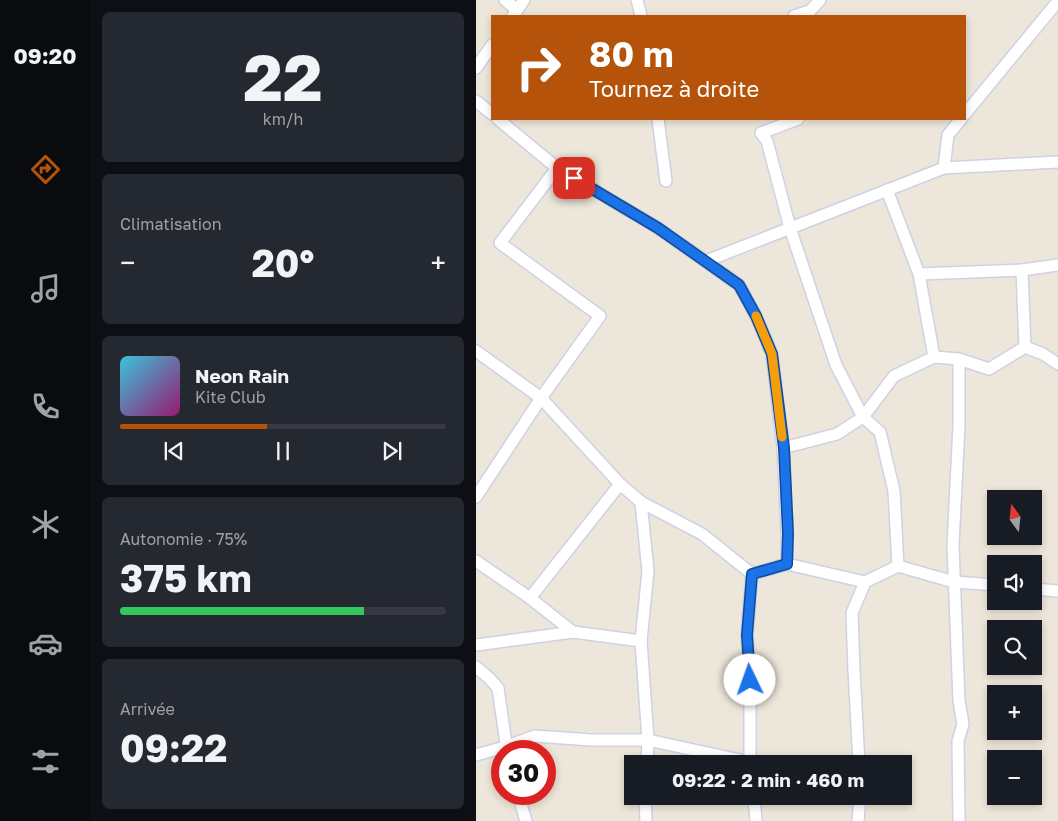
<!DOCTYPE html>
<html lang="fr">
<meta charset="utf-8">
<style>
:root{--surface:#171b24;--page:#242831;--text:#f1f3f6;--muted:#9ea1a6;--line:#363941;--accent:#b45309}
body{margin:0;font-family:"Golos Text",sans-serif;background:var(--page);color:var(--text);height:100vh;display:flex;flex-direction:column;font-size:19px;white-space:nowrap}
*{box-sizing:border-box;margin:0}
p{font-size:16px;color:var(--muted)}
.icon{flex:none;width:28px;height:28px;fill:none;stroke:currentColor;stroke-width:2;stroke-linecap:round;stroke-linejoin:round}
.map{position:relative;flex:1;overflow:hidden}
.sheet{display:flex;flex-direction:column;gap:12px;padding:12px;background:#0d0f14;width:386px}
.sheet>*{flex:none}
.hud{position:absolute;left:15px;top:15px;width:475px;height:105px;border-radius:0px;box-shadow:0 2px 8px #0003;background:#b45309;color:#fff;overflow:hidden}
.needle{width:32px;rotate:345deg}
.controls{position:absolute;left:511px;top:490px;display:grid;gap:10px}
.controls a{display:grid;place-items:center;width:55px;height:55px;border-radius:0px;background:var(--surface);box-shadow:0 2px 8px #0003;font-size:25px}
.speed{position:absolute;left:15px;top:740px;display:flex;gap:10px;font-size:25px;font-weight:700;text-align:center}
.speed>*{display:grid;place-content:center;width:65px;height:65px;border-radius:50%;background:var(--surface);box-shadow:0 2px 8px #0003;line-height:1}
.speed .limit{border:8px solid #d22;background:#fff;color:#111}
.pin{position:absolute;display:grid;place-items:center;width:42px;height:42px;color:#fff;margin:-21px;border-radius:10px;box-shadow:0 2px 8px #0006}
.me{position:absolute;width:55px;margin:-28px;rotate:357deg;stroke-linejoin:round;filter:drop-shadow(0 0 4px #0008)}
.turn{display:flex;align-items:center;gap:18px;height:105px;padding:0 15px;font-size:22px}
.turn .icon{width:65px;height:65px;stroke-width:2.5}
.turn b{display:block;font-size:35px;line-height:42px}
.big{font-size:38px;font-weight:700;line-height:1.1}
.sheet .tile{flex:1;display:flex;flex-direction:column;justify-content:center;gap:8px;min-width:0;padding:0 18px;border-radius:8px;background:var(--page)}
.sheet .dial{align-items:center;gap:0}
.dial b{font-size:65px;line-height:1}
.song{display:flex;align-items:center;gap:15px}
.cover{width:60px;height:60px;border-radius:8px;background:linear-gradient(135deg,hsl(190 70% 55%),hsl(320 70% 35%))}
.played{height:5px;border-radius:2px;background:linear-gradient(90deg,var(--accent) 45%,var(--line) 45%)}
.keys{display:flex;justify-content:space-around;direction:ltr}
.heat{display:flex;justify-content:space-between;align-items:center;font-size:28px;direction:ltr}
.charge{height:8px;border-radius:4px;background:linear-gradient(90deg,#34c759 75%,var(--line) 0)}
.trip{position:absolute;left:148px;top:755px;width:288px;height:50px;border-radius:0px;background:var(--surface);box-shadow:0 2px 8px #0003;font-weight:700;line-height:50px;text-align:center}
main{display:flex;flex:1;min-height:0}
.tabs{display:flex;flex-direction:column;width:90px;justify-content:space-around;align-items:center;background:#090b0e;color:var(--muted)}
.tabs .icon{width:35px;height:35px}
.tabs .current{color:var(--accent)}
.tabs b{font-size:22px;color:var(--text)}
.map>svg:first-child{display:block}
.lines{fill:none;stroke-linecap:round;stroke-linejoin:round}
.minor-casing{stroke:#cfd1e4;stroke-width:14}
.minor{stroke:#fff;stroke-width:11}
.route-casing{stroke:#114b97;stroke-width:12}
.route{stroke:#1a73e8;stroke-width:9}
.slow{stroke:#f59e0b;stroke-width:9}
</style>
<main>
<nav class="tabs">
<b>09:20</b>
<svg class="icon current" aria-label="directions" viewBox="0 0 24 24"><path d="M12 3l9 9-9 9-9-9zM9 14v-3h6M13 9l2 2-2 2"/></svg>
<svg class="icon" aria-label="music" viewBox="0 0 24 24"><path d="M9 18V5l10-2v13"/><circle cx="6" cy="18" r="3"/><circle cx="16" cy="16" r="3"/></svg>
<svg class="icon" aria-label="phone" viewBox="0 0 24 24"><path d="M5 4h4l2 5-3 2q2 4 5 5l2-3 5 2v4C11 20 4 13 5 4z"/></svg>
<svg class="icon" aria-label="climate" viewBox="0 0 24 24"><path d="M12 3v18M4 7l16 10M4 17L20 7"/></svg>
<svg class="icon" aria-label="car" viewBox="0 0 24 24"><path d="M5 17H2v-5l4-1 3-4h7l3 4 3 1v5h-3M9 17h6M6 11h13"/><circle cx="7" cy="17" r="2"/><circle cx="17" cy="17" r="2"/></svg>
<svg class="icon" aria-label="filters" viewBox="0 0 24 24"><path d="M4 7h16M4 17h16"/><circle cx="9" cy="7" r="2"/><circle cx="15" cy="17" r="2"/></svg>
</nav>
<section class="sheet">
<div class="tile dial"><b>22</b><p>km/h</p></div>
<div class="tile"><p>Climatisation</p>
<div class="heat"><a>−</a><b class="big">20°</b><a>+</a></div>
</div>
<div class="tile">
<div class="song"><i class="cover"></i><div><b>Neon Rain</b><p>Kite Club</p></div></div>
<div class="played"></div>
<div class="keys"><svg class="icon" aria-label="previous" viewBox="0 0 24 24"><path d="M18 5L8 12l10 7zM5 5v14"/></svg><svg class="icon" aria-label="pause" viewBox="0 0 24 24"><path d="M8 5v14M16 5v14"/></svg><svg class="icon" aria-label="next" viewBox="0 0 24 24"><path d="M6 5l10 7-10 7zM19 5v14"/></svg></div>
</div>
<div class="tile"><p>Autonomie · 75%</p><b class="big">375 km</b><div class="charge"></div></div>
<div class="tile"><p>Arrivée</p><b class="big">09:22</b></div>
</section>
<div class="map">
<svg width="582" height="821" viewBox="0 0 582 821">
<rect width="100%" height="100%" fill="#ede6da"/>
<g class="lines">
<defs>
<g id="minor">
<path d="M 29,0 L 41,10"/>
<path d="M 161,0 L 165,16"/>
<path d="M 37,16 L 48,0"/>
<path d="M 318,16 L 334,11 L 344,0"/>
<path d="M 0,68 L 16,45"/>
<path d="M 0,101 L 16,114"/>
<path d="M 489,114 L 582,1"/>
<path d="M 22,119 L 81,168 L 182,228 L 263,285 L 280,316 L 296,354 L 307,448"/>
<path d="M 182,119 L 190,181"/>
<path d="M 322,119 L 285,133 L 291,141 L 314,228 L 360,365 L 387,417 L 404,432 L 418,491 L 422,566"/>
<path d="M 468,168 L 472,135 L 485,119"/>
<path d="M 411,190 L 443,274 L 458,357"/>
<path d="M 230,261 L 468,168 L 582,162"/>
<path d="M 546,270 L 549,347"/>
<path d="M 443,274 L 546,270 L 582,265"/>
<path d="M 0,351 L 65,398 L 144,484 L 165,502 L 226,534 L 276,574 L 271,635 L 274,680 L 274,764"/>
<path d="M 483,359 L 483,425 L 477,545 L 483,701 L 487,724 L 482,741 L 483,821"/>
<path d="M 0,497 L 65,398 L 124,316 L 24,243 L 81,168"/>
<path d="M 165,502 L 172,571 L 165,641 L 172,740 L 171,764"/>
<path d="M 0,561 L 54,598 L 97,632"/>
<path d="M 311,564 L 389,582"/>
<path d="M 276,574 L 311,564 L 311,533 L 307,448 L 361,434 L 387,417 L 418,376 L 458,357 L 483,359 L 513,369 L 549,347 L 567,354 L 582,364"/>
<path d="M 558,589 L 582,591"/>
<path d="M 54,598 L 144,484"/>
<path d="M 0,645 L 97,632 L 165,641"/>
<path d="M 0,667 L 13,678 L 22,688 L 31,751"/>
<path d="M 0,755 L 29,747 L 59,736 L 115,740 L 172,740 L 273,762 L 347,764"/>
<path d="M 383,764 L 378,670 L 376,613 L 389,582 L 422,566 L 478,582 L 520,585"/>
<path d="M 42,794 L 50,821"/>
<path d="M 169,796 L 170,821"/>
<path d="M 278,796 L 280,821"/>
<path d="M 382,821 L 384,796"/>
</g>
</defs>
<use href="#minor" class="minor-casing"/>
<use href="#minor" class="minor"/>
</g>
<g class="lines">
<defs>
<path id="route" d="M 98,178 L 182,228 L 263,285 L 280,316 L 296,354 L 308,448 L 312,533 L 311,564 L 276,574 L 271,635 L 274,680"/>
</defs>
<use href="#route" class="route-casing"/>
<use href="#route" class="route"/>
<path class="slow" d="M 280,316 L 296,354 L 306,437"/>
</g>
</svg>
<div class="controls">
<a><svg class="needle" viewBox="-14 -14 28 28"><path d="M0-13l5 13h-10z" fill="#e53935"/><path d="M0 13l5-13h-10z" fill="#9ea1a6"/></svg></a>
<a><svg class="icon" aria-label="sound" viewBox="0 0 24 24"><path d="M4 9h4l5-4v14l-5-4H4zM17 9q2 3 0 6"/></svg></a>
<a><svg class="icon" aria-label="search" viewBox="0 0 24 24"><circle cx="10" cy="10" r="6"/><path d="M15 15l6 6"/></svg></a>
<a>+</a>
<a>−</a>
</div>
<div class="speed"><div class="limit">30</div></div>
<div class="pin" style="left:98px;top:178px;background:#d93025"><svg class="icon" aria-label="arrive" viewBox="0 0 24 24"><path d="M6 21V4h12l-3 4 3 4H6"/></svg></div>
<svg class="me" style="left:274px;top:680px" viewBox="-20 -20 40 40"><circle r="19" fill="#fff"/><path d="M0-13L10 11 0 6-10 11z" fill="#1a73e8"/></svg>
<div class="trip">09:22 · 2 min · 460 m</div>
<div class="hud">
<div class="turn"><svg class="icon" aria-label="right" viewBox="0 0 24 24"><path d="M7 20v-9h11M14 6l5 5-5 5"/></svg><div><b>80 m</b>Tournez à droite</div></div>
</div>
</div>
</main>
